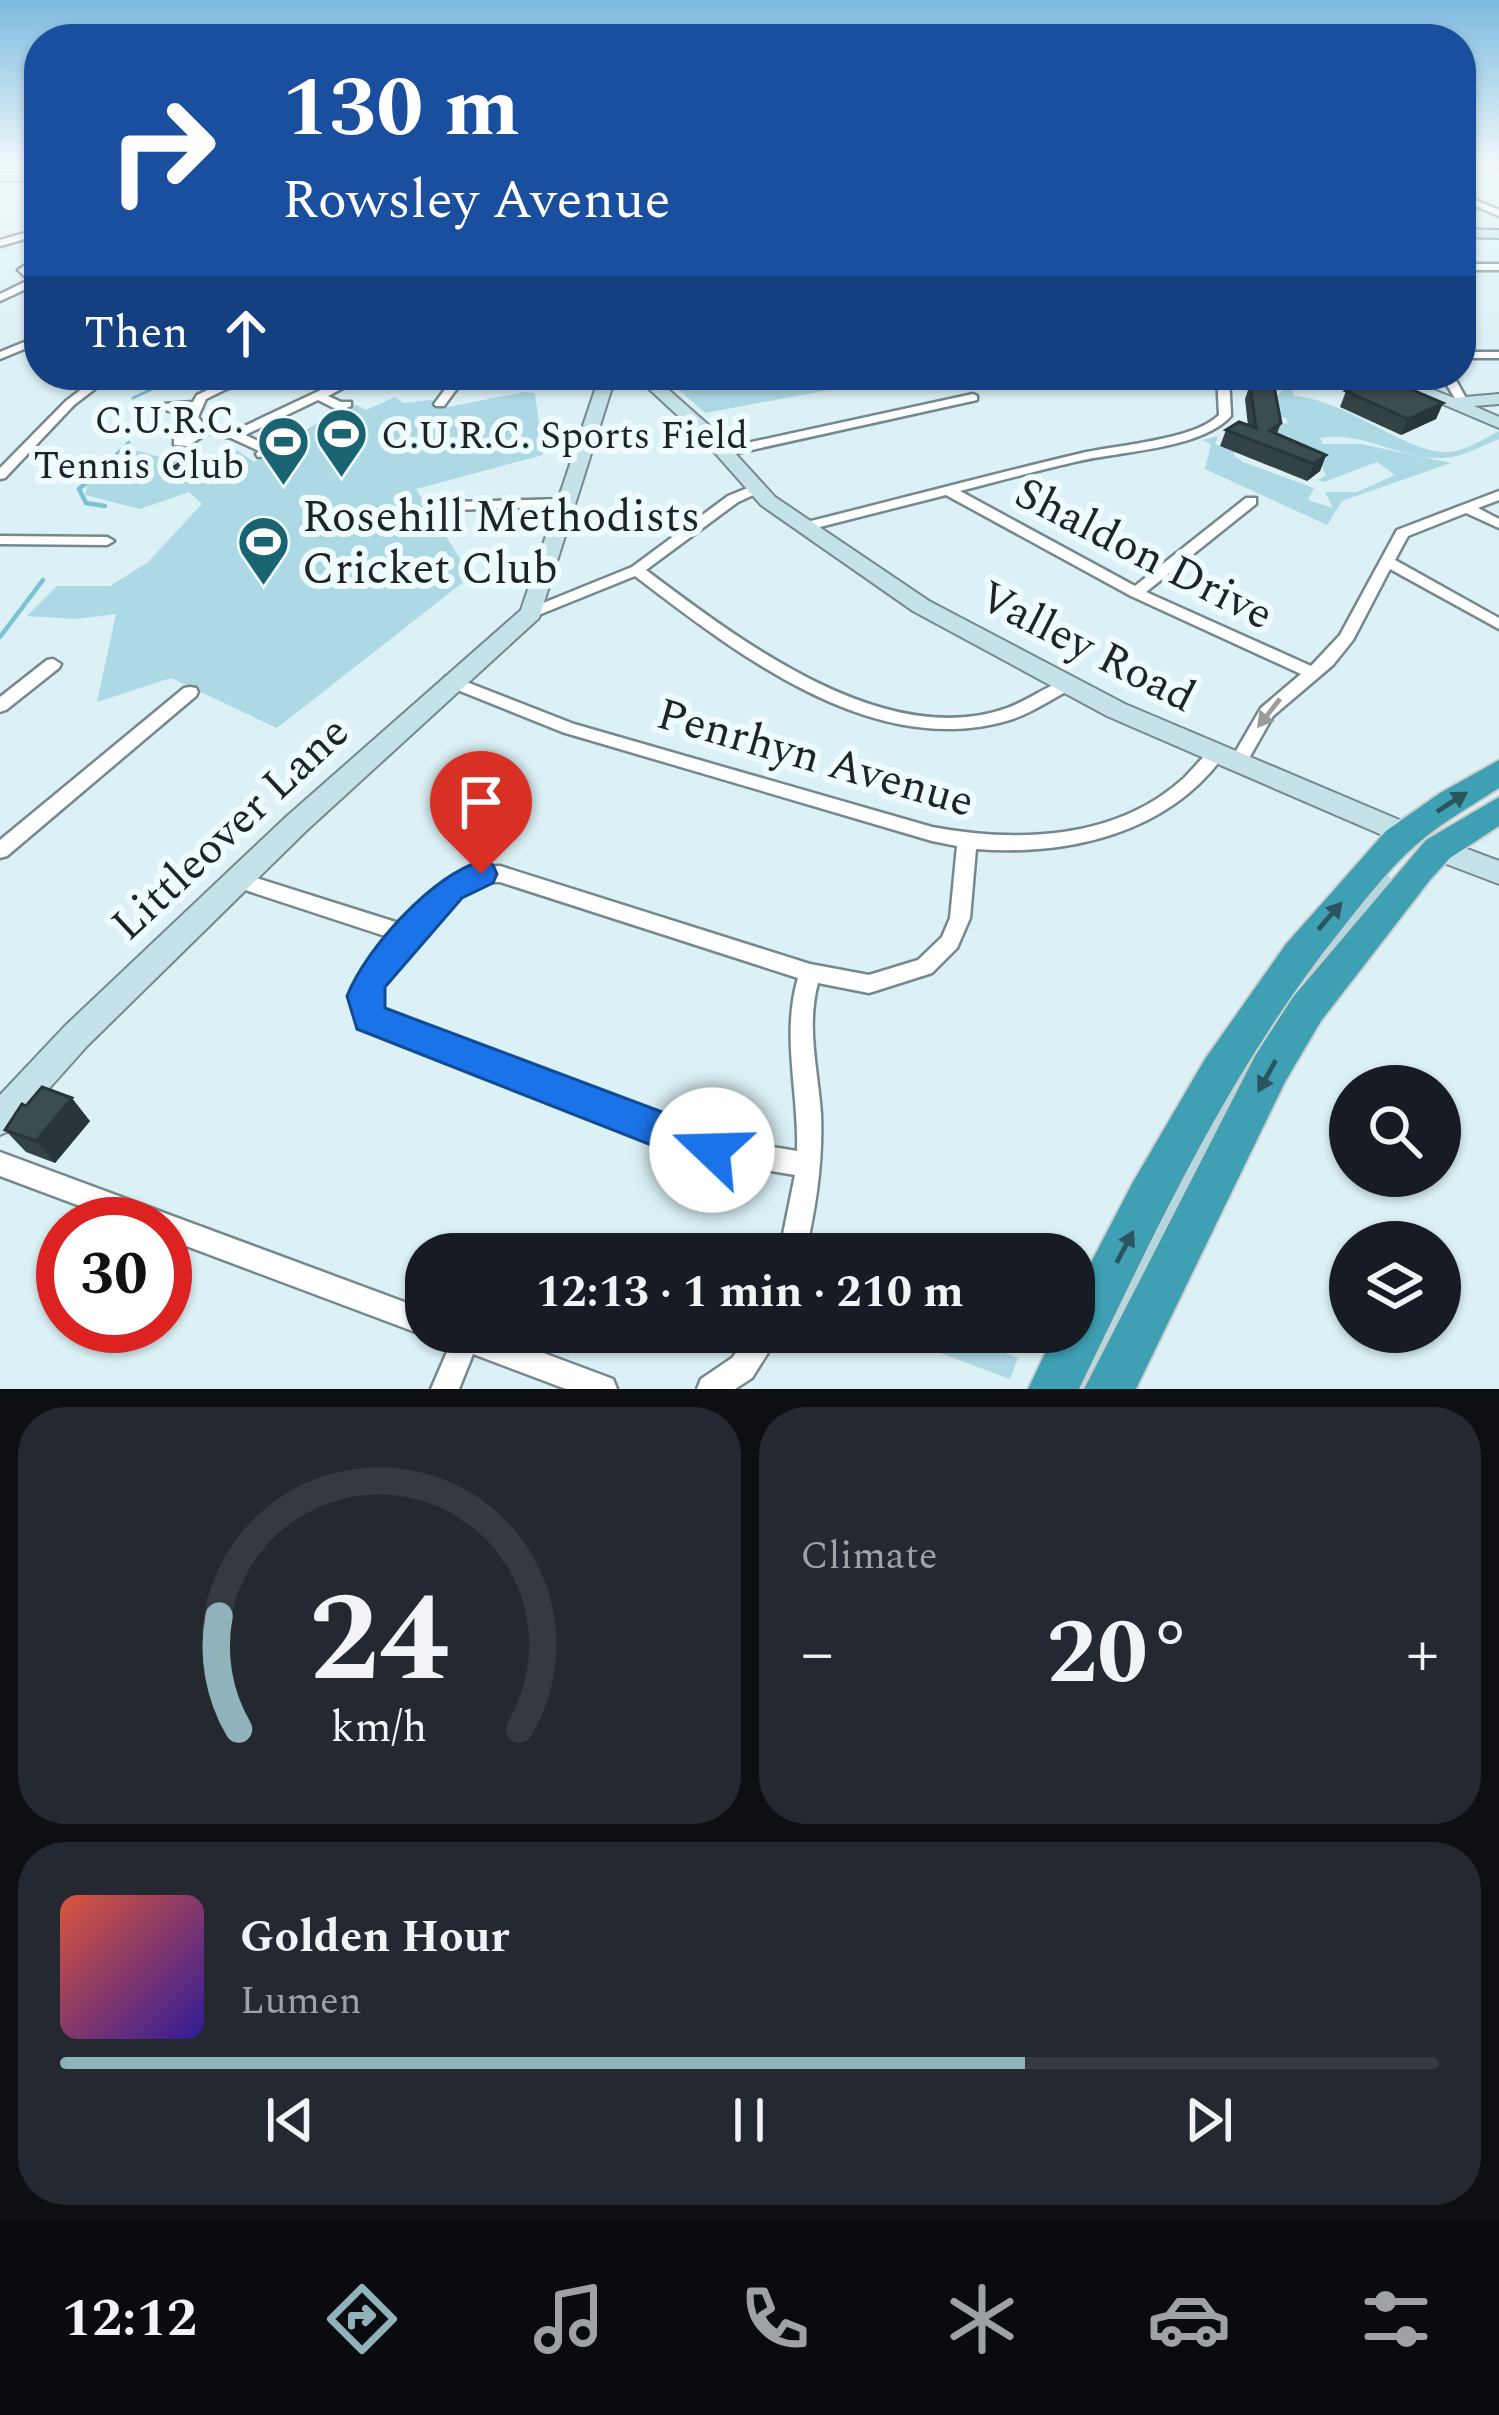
<!DOCTYPE html>
<meta charset="utf-8">
<style>
:root{--surface:#171b24;--page:#242831;--text:#f1f3f6;--muted:#9ea1a6;--line:#363941;--accent:#90b2ba}
body{margin:0;font-family:Spectral,serif;background:var(--page);color:var(--text);height:100vh;display:flex;flex-direction:column;font-size:45px;white-space:nowrap}
*{box-sizing:border-box;margin:0}
p{font-size:39px;color:var(--muted)}
.icon{flex:none;width:66px;height:66px;fill:none;stroke:currentColor;stroke-width:2;stroke-linecap:round;stroke-linejoin:round}
.map{position:relative;height:1389px;overflow:hidden}
.drawer{display:flex;flex-direction:column;gap:18px;padding:18px;background:#0d0f14;flex:1}
.drawer>*{flex:none}
.top-card{position:absolute;left:24px;top:24px;width:1452px;height:366px;border-radius:48px;box-shadow:0 3px 9px #0004;background:#1a4fa0;color:#fff;overflow:hidden}
.fabs{position:absolute;left:1329px;top:1065px;display:grid;gap:24px}
.fabs a{display:grid;place-items:center;width:132px;height:132px;border-radius:50%;background:var(--surface);box-shadow:0 3px 9px #0004;font-size:60px}
.speed{position:absolute;left:36px;top:1197px;display:flex;gap:24px;font-size:60px;font-weight:700;text-align:center}
.speed>*{display:grid;place-content:center;width:156px;height:156px;border-radius:50%;background:var(--surface);box-shadow:0 3px 9px #0004;line-height:1}
.speed .limit{border:18px solid #d22;background:#fff;color:#111}
.pin{position:absolute;display:grid;place-items:center;width:102px;height:102px;color:#fff;margin:-123px -51px;border-radius:50% 50% 50% 0;rotate:-45deg;box-shadow:0 0 12px #0007}
.pin .icon{rotate:45deg}
.me{position:absolute;width:132px;margin:-66px;rotate:291deg;stroke-linejoin:round;filter:drop-shadow(0 0 9px #0008)}
.turn{display:flex;align-items:center;gap:42px;height:252px;padding:0 60px;font-size:54px}
.turn .icon{width:156px;height:156px;stroke-width:2.5}
.turn b{display:block;font-size:84px;line-height:102px}
.then{display:flex;align-items:center;height:114px;padding:0 60px;background:#0003;gap:24px;font-size:45px}
.big{font-size:90px;font-weight:700;line-height:1.1}
.drawer .tile{flex:1;display:flex;flex-direction:column;justify-content:center;gap:18px;min-width:0;padding:0 42px;border-radius:48px;background:var(--page)}
.drawer .dial{align-items:center;gap:0}
.dial svg{height:312px;overflow:visible;fill:none;stroke:var(--line);stroke-width:7;stroke-linecap:round;text-anchor:middle}
.dial text{fill:var(--text);stroke:none}
.song{display:flex;align-items:center;gap:36px}
.cover{width:144px;height:144px;border-radius:18px;background:linear-gradient(135deg,hsl(10 70% 55%),hsl(250 70% 35%))}
.played{height:12px;border-radius:6px;background:linear-gradient(90deg,var(--accent) 70%,var(--line) 70%)}
.keys{display:flex;justify-content:space-around;direction:ltr}
.heat{display:flex;justify-content:space-between;align-items:center;font-size:66px;direction:ltr}
.drawer .tiles{flex:1;display:grid;gap:18px;grid-template-columns:1fr 1fr}
.tile:last-child{grid-column:span 2}
.trip{position:absolute;left:405px;top:1233px;width:690px;height:120px;border-radius:48px;background:var(--surface);box-shadow:0 3px 9px #0004;font-weight:700;line-height:120px;text-align:center}
.menu{display:flex;height:192px;justify-content:space-around;align-items:center;background:#090b0e;color:var(--muted)}
.menu .icon{width:84px;height:84px}
.menu .selected{color:var(--accent)}
.menu b{font-size:54px;color:var(--text)}
.map>svg:first-child{display:block}
.green{fill:#acd9e4}
.lines{fill:none;stroke-linecap:round;stroke-linejoin:round}
.stream-far1{stroke:#7bc2d2;stroke-width:3}
.stream{stroke:#7bc2d2;stroke-width:4.5}
.street-casing{stroke:#75898d;stroke-width:5}
.secondary-casing{stroke:#75898d;stroke-width:4}
.highway-casing{stroke:#cdcfcf;stroke-width:4}
.street{fill:#fff;fill-rule:evenodd}
.secondary{fill:#c5e2e8;fill-rule:evenodd}
.highway{fill:#3f9fb3;fill-rule:evenodd}
.wall{fill:#334246}
.shaded-wall{fill:#293639}
.building{fill:#3b4d51;stroke:#293639;stroke-width:3}
.oneway{fill:#999c9d}
.oneway2{fill:#2a555e}
.route{fill:#1a73e8;stroke:#114b97;stroke-width:3}
.labels{text-anchor:middle;stroke-width:12;stroke-linejoin:round;paint-order:stroke}
.far-poi-label{font-size:39px;fill:#1c2426;stroke:#effcff;text-anchor:end}
.poi-label{font-size:45px;fill:#1c2426;stroke:#effcff;text-anchor:start}
.street-label{font-size:45px;fill:#1c2426;stroke:#effcff}
</style>
<div class="map">
<svg width="1499" height="1389" viewBox="0 0 1499 1389">
<rect width="100%" height="100%" fill="#dbf1f5"/>
<g class="green">
<path d="M 662,375 L 872,375 L 877,381 L 705,413 Z"/>
<path d="M 1284,389 L 1291,389 L 1295,396 C 1346,400 1407,453 1446,452 C 1465,452 1483,439 1499,431 L 1499,439 C 1482,446 1463,457 1444,458 C 1402,460 1362,430 1320,438 L 1323,444 L 1361,444 L 1451,463 L 1342,501 L 1327,525 L 1205,469 L 1211,444 L 1202,440 L 1218,436 L 1215,444 L 1236,452 L 1233,455 L 1243,462 L 1314,488 L 1308,500 L 1333,508 L 1325,492 L 1357,492 L 1395,475 L 1377,462 L 1324,482 L 1317,480 L 1326,476 L 1319,459 L 1291,441 L 1289,436 L 1271,434 L 1267,427 L 1288,423 L 1286,418 L 1271,416 L 1274,398 Z"/>
<path d="M 524,392 L 535,393 L 543,455 L 416,489 L 471,576 L 277,728 L 171,678 L 97,702 L 116,614 L 76,619 L 27,616 L 57,586 L 110,586 L 148,562 L 202,504 L 189,492 L 140,509 L 85,495 L 89,478 L 131,449 L 193,466 L 234,448 L 254,462 C 289,443 318,418 357,405 L 366,410 L 395,397 L 403,403 L 431,400 L 448,407 Z"/>
<path d="M 1383,873 L 1394,880 L 1094,1389 L 1074,1389 L 1243,1060 Z"/>
<path d="M 884,1332 L 953,1332 L 1018,1358 L 1010,1379 Z"/>
</g>
<g class="lines">
<g class="stream-far1">
<path d="M 133,398 L 182,375"/>
<path d="M 84,485 L 129,442"/>
</g>
<g class="stream">
<path d="M 87,482 L 79,489 L 86,503 L 105,506"/>
<path d="M 0,637 L 43,580"/>
</g>
<defs>
<g id="street">
<path d="M 1461,194 L 1499,210 L 1499,216 L 1461,200 Z"/>
<path d="M 39,229 L 39,235 L 0,246 L 0,240 Z"/>
<path d="M 39,256 L 39,263 L 29,270 L 39,276 L 39,283 L 0,301 L 0,294 L 29,280 L 18,270 Z"/>
<rect x="1461" y="264" width="38" height="6"/>
<path d="M 39,336 L 39,343 L 0,359 L 0,352 Z"/>
<rect x="1461" y="352" width="38" height="6"/>
<path d="M 100,375 L 113,375 L 74,405 L 5,478 L 0,479 L 0,468 L 66,401 Z"/>
<path d="M 240,375 L 255,375 L 206,399 L 198,417 L 204,425 L 234,431 L 353,375 L 368,375 L 328,396 L 341,402 L 351,402 L 351,406 L 340,411 L 318,400 L 245,435 L 273,448 L 273,454 L 258,457 L 256,454 L 259,451 L 231,438 L 208,433 L 188,446 L 174,445 L 174,439 L 182,439 L 196,431 L 186,417 L 190,409 L 168,411 L 162,407 L 164,404 L 193,402 L 197,395 Z"/>
<path d="M 456,375 L 498,375 L 500,377 L 494,380 L 467,375 L 444,406 L 436,406 L 434,404 Z"/>
<path d="M 1217,375 L 1229,375 L 1231,416 C 1201,449 1122,451 1079,461 C 1039,470 999,481 960,491 L 1135,586 L 1246,498 L 1256,498 L 1256,504 L 1146,592 L 1311,666 L 1340,635 L 1397,530 L 1499,491 L 1499,500 L 1478,508 L 1499,519 L 1499,528 L 1466,513 L 1408,536 L 1395,560 L 1499,618 L 1499,629 L 1390,569 L 1353,640 L 1333,665 L 1273,716 L 1244,767 L 1232,767 L 1229,763 L 1261,708 L 1301,674 L 1131,596 L 946,495 L 804,531 L 797,527 L 799,524 C 892,501 984,476 1078,454 C 1114,445 1193,441 1219,415 Z"/>
<path d="M 1441,375 L 1453,375 L 1467,400 L 1465,402 L 1457,402 Z"/>
<path d="M 973,394 L 977,396 L 977,400 L 724,456 L 718,452 L 724,448 Z"/>
<path d="M 755,485 L 762,489 L 760,492 L 738,502 L 646,570 C 738,639 884,752 1007,708 C 1027,701 1045,687 1065,680 L 1073,685 L 1071,689 C 1052,699 1033,712 1013,719 C 876,763 737,654 635,576 L 536,616 L 526,616 L 523,613 L 526,610 L 632,567 L 728,496 Z"/>
<path d="M 566,499 L 573,503 L 571,506 L 454,510 L 447,506 L 454,502 Z"/>
<path d="M 0,536 L 107,537 L 114,541 L 107,545 L 0,544 Z"/>
<path d="M 53,659 L 61,664 L 59,668 L 6,710 L 0,712 L 0,697 L 47,660 Z"/>
<path d="M 451,676 L 574,724 L 932,827 C 1018,843 1116,840 1184,778 C 1193,769 1201,759 1210,750 L 1222,750 L 1225,754 C 1168,834 1068,856 976,849 L 970,918 L 957,948 L 932,973 L 869,993 L 818,983 C 806,1027 818,1070 821,1114 C 823,1162 816,1208 805,1254 L 779,1254 L 795,1175 L 712,1161 L 368,1031 C 337,992 369,970 394,939 L 230,885 L 227,880 L 230,875 L 237,872 L 405,925 C 433,895 456,866 500,866 L 810,964 L 869,975 L 918,960 L 942,937 L 950,918 L 957,846 L 932,841 L 562,732 L 445,685 L 443,681 L 445,677 ZM 485,882 L 500,882 L 798,978 C 781,1035 799,1093 797,1151 L 712,1137 L 384,1017 L 377,1009 L 376,993 C 403,958 441,894 485,882 Z"/>
<path d="M 190,687 L 196,688 L 198,692 L 196,696 L 7,856 L 0,858 L 0,840 L 184,688 Z"/>
<path d="M 0,1152 L 426,1310 L 426,1332 L 436,1332 L 426,1336 L 165,1238 L 165,1224 L 128,1224 L 0,1176 Z"/>
<path d="M 438,1332 L 487,1332 L 613,1379 L 617,1389 L 566,1389 L 473,1354 L 459,1389 L 431,1389 L 450,1345 L 442,1341 Z"/>
<path d="M 752,1332 L 781,1332 L 752,1378 L 735,1389 L 697,1389 L 701,1379 L 732,1358 Z"/>
</g>
<g id="secondary">
<path d="M 1489,165 L 1499,165 L 1499,170 Z"/>
<rect x="0" y="173" width="39" height="8"/>
<path d="M 1461,229 L 1499,230 L 1499,238 L 1461,237 Z"/>
<path d="M 600,375 L 616,375 L 539,618 L 306,831 L 87,1046 L 12,1130 L 0,1135 L 0,1095 L 65,1026 L 286,817 L 521,610 Z"/>
<path d="M 634,375 L 652,375 L 713,429 L 775,497 L 929,601 L 1125,704 L 1416,827 L 1420,834 L 1416,841 L 1406,844 L 1396,841 L 1107,716 L 913,611 L 761,505 L 701,437 Z"/>
<path d="M 1374,375 L 1396,375 L 1454,398 L 1499,394 L 1499,404 L 1474,406 L 1499,417 L 1499,428 Z"/>
<path d="M 1438,838 L 1499,861 L 1499,884 L 1428,857 L 1424,849 L 1428,841 Z"/>
</g>
<g id="highway">
<path d="M 1499,760 L 1499,788 C 1471,806 1441,823 1416,845 C 1386,871 1362,904 1337,935 C 1228,1072 1155,1232 1079,1389 L 1028,1389 L 1055,1332 L 1074,1332 L 1074,1295 L 1133,1182 L 1205,1059 L 1286,944 L 1386,831 L 1440,793 Z"/>
<path d="M 1499,797 L 1499,826 L 1450,858 L 1430,880 L 1321,1021 L 1285,1082 L 1136,1389 L 1084,1389 L 1255,1056 L 1293,997 L 1426,840 Z"/>
</g>
</defs>
<use href="#street" class="street-casing"/>
<use href="#secondary" class="secondary-casing"/>
<use href="#highway" class="highway-casing"/>
<use href="#street" class="street"/>
<use href="#secondary" class="secondary"/>
<use href="#highway" class="highway"/>
</g>
<g class="wall">
<path d="M 1360,375 L 1392,375 L 1398,378 L 1396,383 L 1443,403 L 1436,419 L 1401,435 L 1340,407 L 1346,391 L 1364,384 L 1358,381 Z"/>
<path d="M 1402,375 L 1425,375 L 1426,376 L 1424,381 Z"/>
<path d="M 1250,384 L 1281,423 L 1277,434 L 1326,455 L 1320,471 L 1307,481 L 1220,446 L 1226,430 L 1248,426 L 1245,399 Z"/>
<path d="M 171,469 L 205,475 L 191,484 L 175,480 Z"/>
<path d="M 90,1121 L 55,1163 L 26,1152 L 5,1130 Z"/>
</g>
<g class="shaded-wall">
<path d="M 1443,403 L 1436,419 L 1401,435 L 1408,419 Z"/>
<path d="M 1326,455 L 1320,471 L 1307,481 L 1314,464 Z"/>
<path d="M 201,464 L 205,475 L 191,484 L 187,473 Z"/>
<path d="M 72,1098 L 90,1121 L 55,1163 L 36,1141 Z"/>
</g>
<g class="building">
<path d="M 1371,375 L 1392,375 L 1398,378 L 1391,381 Z"/>
<path d="M 1382,377 L 1443,403 L 1408,419 L 1346,391 Z"/>
<path d="M 1250,384 L 1274,386 L 1281,423 L 1270,431 L 1326,455 L 1314,464 L 1226,430 L 1239,422 L 1256,428 Z"/>
<path d="M 184,460 L 201,464 L 187,473 L 171,469 Z"/>
<path d="M 42,1087 L 72,1098 L 36,1141 L 5,1130 L 22,1104 L 26,1106 Z"/>
</g>
<defs><path id="oneway-solid" d="M-6-.8H1V-3.2L6.5 0L1 3.2V.8H-6Z" transform="scale(3)"/></defs>
<use class="oneway" href="#oneway-solid" transform="translate(1269 713) rotate(128)"/>
<g class="oneway2">
<use href="#oneway-solid" transform="translate(1452 802) rotate(-33)"/>
<use href="#oneway-solid" transform="translate(1330 916) rotate(-49)"/>
<use href="#oneway-solid" transform="translate(1267 1076) rotate(119)"/>
<use href="#oneway-solid" transform="translate(1125 1247) rotate(-62)"/>
</g>
<linearGradient id="sky" x2="0" y2="1"><stop stop-color="#7cbadf"/><stop offset="0.46" stop-color="#eff9fa"/><stop offset="1" stop-color="#eff9fa" stop-opacity="0"/></linearGradient>
<rect width="1499" height="360" fill="url(#sky)"/>
<path class="route" d="M 481,861 L 493,865 L 497,874 L 493,883 L 462,898 L 385,987 L 385,1008 L 726,1136 L 732,1150 L 726,1163 L 712,1169 L 357,1029 L 347,996 C 367,947 431,877 481,861 Z"/>
<defs>
<symbol id="stadium-pin" viewBox="-11 -11 22 30"><path d="M0 17L-7.5 6A9.5 9.5 0 1 1 7.5 6Z" fill="#1a6371" stroke="#effcff"/><path d="M0-5a6.5 5 0 1 0 0 10a6.5 5 0 1 0 0-10ZM-3.5-1.8h7v3.6h-7Z" fill="#fff"/></symbol>
</defs>
<g fill-rule="evenodd">
<use href="#stadium-pin" x="312" y="404" width="59" height="81"/>
<use href="#stadium-pin" x="254" y="412" width="59" height="81"/>
<use href="#stadium-pin" x="234" y="512" width="59" height="81"/>
</g>
<g class="labels">
<g class="far-poi-label">
<text x="244" y="433">C.U.R.C.<tspan x="244" dy="45">Tennis Club</tspan></text>
<text x="381" y="448" text-anchor="start">C.U.R.C. Sports Field</text>
</g>
<g class="poi-label">
<text x="302" y="531">Rosehill Methodists<tspan x="302" dy="52">Cricket Club</tspan></text>
</g>
<g class="street-label">
<text transform="translate(1145 552) rotate(27)" y="16">Shaldon Drive</text>
<text transform="translate(1088 645) rotate(27)" y="16">Valley Road</text>
<text transform="translate(816 756) rotate(16)" y="16">Penrhyn Avenue</text>
<text transform="translate(229 827) rotate(-43)" y="16">Littleover Lane</text>
</g>
</g>
</svg>
<div class="fabs">
<a><svg class="icon" aria-label="search" viewBox="0 0 24 24"><circle cx="10" cy="10" r="6"/><path d="M15 15l6 6"/></svg></a>
<a><svg class="icon" aria-label="layers" viewBox="0 0 24 24"><path d="M12 4l9 5-9 5-9-5zM3 14l9 5 9-5"/></svg></a>
</div>
<div class="speed"><div class="limit">30</div></div>
<div class="pin" style="left:481px;top:874px;background:#d93025"><svg class="icon" aria-label="arrive" viewBox="0 0 24 24"><path d="M6 21V4h12l-3 4 3 4H6"/></svg></div>
<svg class="me" style="left:712px;top:1150px" viewBox="-20 -20 40 40"><circle r="19" fill="#fff"/><path d="M0-13L10 11 0 6-10 11z" fill="#1a73e8"/></svg>
<div class="trip">12:13 · 1 min · 210 m</div>
<div class="top-card">
<div class="turn"><svg class="icon" aria-label="right" viewBox="0 0 24 24"><path d="M7 20v-9h11M14 6l5 5-5 5"/></svg><div><b>130 m</b>Rowsley Avenue</div></div>
<div class="then">Then<svg class="icon" aria-label="ahead" viewBox="0 0 24 24"><path d="M12 20V5M6 11l6-6 6 6"/></svg></div>
</div>
</div>
<section class="drawer">
<div class="tiles">
<div class="tile dial"><svg viewBox="0 0 100 80">
<path d="M14 69A42 42 0 1 1 86 69"/>
<path d="M14 69A42 42 0 0 1 9 40" stroke="#90b2ba"/>
<text x="50" y="56" font-size="32" font-weight="700">24</text>
<text x="50" y="72" font-size="11">km/h</text>
</svg></div>
<div class="tile"><p>Climate</p>
<div class="heat"><a>−</a><b class="big">20°</b><a>+</a></div>
</div>
<div class="tile">
<div class="song"><i class="cover"></i><div><b>Golden Hour</b><p>Lumen</p></div></div>
<div class="played"></div>
<div class="keys"><svg class="icon" aria-label="previous" viewBox="0 0 24 24"><path d="M18 5L8 12l10 7zM5 5v14"/></svg><svg class="icon" aria-label="pause" viewBox="0 0 24 24"><path d="M8 5v14M16 5v14"/></svg><svg class="icon" aria-label="next" viewBox="0 0 24 24"><path d="M6 5l10 7-10 7zM19 5v14"/></svg></div>
</div>
</div>
</section>
<nav class="menu">
<b>12:12</b>
<svg class="icon selected" aria-label="directions" viewBox="0 0 24 24"><path d="M12 3l9 9-9 9-9-9zM9 14v-3h6M13 9l2 2-2 2"/></svg>
<svg class="icon" aria-label="music" viewBox="0 0 24 24"><path d="M9 18V5l10-2v13"/><circle cx="6" cy="18" r="3"/><circle cx="16" cy="16" r="3"/></svg>
<svg class="icon" aria-label="phone" viewBox="0 0 24 24"><path d="M5 4h4l2 5-3 2q2 4 5 5l2-3 5 2v4C11 20 4 13 5 4z"/></svg>
<svg class="icon" aria-label="climate" viewBox="0 0 24 24"><path d="M12 3v18M4 7l16 10M4 17L20 7"/></svg>
<svg class="icon" aria-label="car" viewBox="0 0 24 24"><path d="M5 17H2v-5l4-1 3-4h7l3 4 3 1v5h-3M9 17h6M6 11h13"/><circle cx="7" cy="17" r="2"/><circle cx="17" cy="17" r="2"/></svg>
<svg class="icon" aria-label="filters" viewBox="0 0 24 24"><path d="M4 7h16M4 17h16"/><circle cx="9" cy="7" r="2"/><circle cx="15" cy="17" r="2"/></svg>
</nav>
